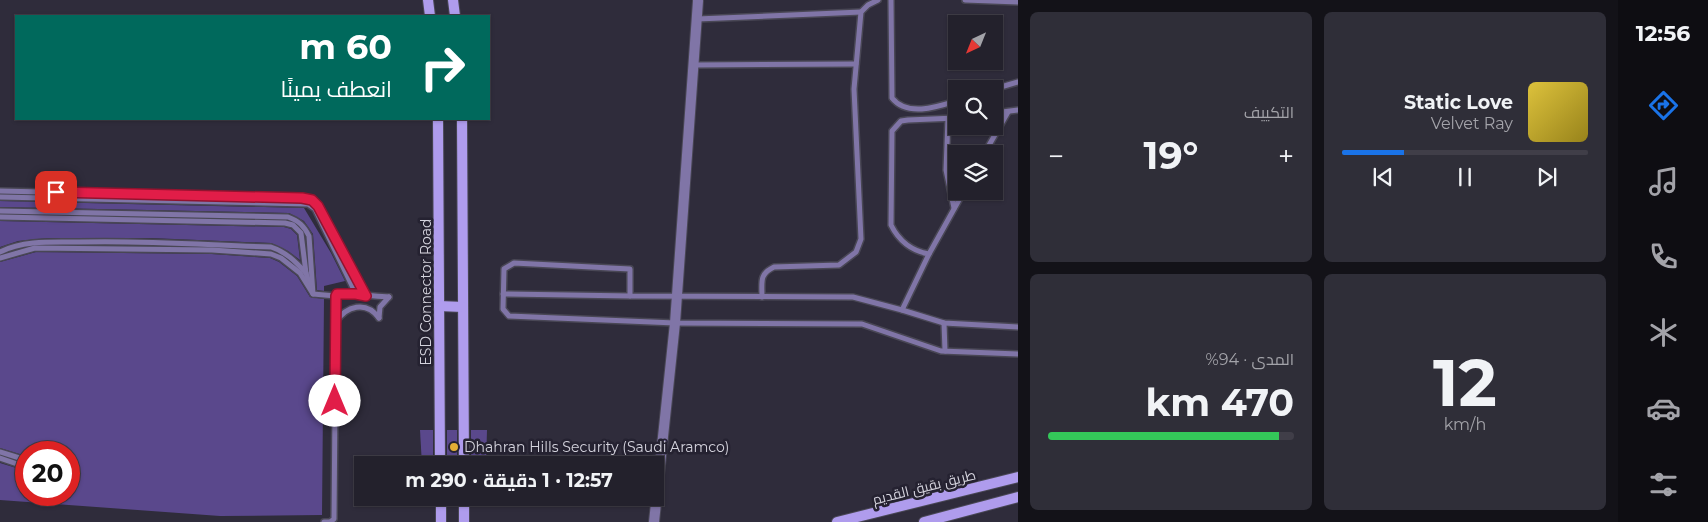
<!DOCTYPE html>
<html lang="ar">
<meta charset="utf-8">
<style>
:root{--surface:#23212c;--page:#2f2e38;--text:#f1f3f6;--muted:#a3a3a9;--line:#403e48;--accent:#1a73e8}
body{margin:0;font-family:Montserrat,Cairo,sans-serif;background:var(--page);color:var(--text);direction:rtl;height:100vh;display:flex;flex-direction:column;font-size:19px;white-space:nowrap}
*{box-sizing:border-box;margin:0}
p{font-size:16px;color:var(--muted)}
.icon{flex:none;width:28px;height:28px;fill:none;stroke:currentColor;stroke-width:2;stroke-linecap:round;stroke-linejoin:round}
.map{position:relative;flex:1;overflow:hidden;direction:ltr}
.side{display:flex;flex-direction:column;gap:12px;padding:12px;background:#131218;width:600px}
.side>*{flex:none}
.top-card{position:absolute;left:15px;top:15px;width:475px;height:105px;border-radius:0px;box-shadow:0 1px 4px #0004,0 0 0 1px var(--line);direction:rtl;background:#00695c;color:#fff;overflow:hidden}
.needle{width:32px;rotate:223deg}
.buttons{position:absolute;left:948px;top:15px;display:grid;gap:10px}
.buttons a{display:grid;place-items:center;width:55px;height:55px;border-radius:0px;background:var(--surface);box-shadow:0 1px 4px #0004,0 0 0 1px var(--line);font-size:25px}
.speed{position:absolute;left:15px;top:441px;display:flex;gap:10px;font-size:25px;font-weight:700;text-align:center}
.speed>*{display:grid;place-content:center;width:65px;height:65px;border-radius:50%;background:var(--surface);box-shadow:0 1px 4px #0004,0 0 0 1px var(--line);line-height:1}
.speed .limit{border:8px solid #d22;background:#fff;color:#111}
.pin{position:absolute;display:grid;place-items:center;width:42px;height:42px;color:#fff;margin:-21px;border-radius:10px;box-shadow:0 2px 8px #0006}
.me{position:absolute;width:55px;margin:-28px;rotate:0deg;stroke-linejoin:round;filter:drop-shadow(0 0 4px #0008)}
.turn{display:flex;align-items:center;gap:18px;height:105px;padding:0 15px;font-size:22px}
.turn .icon{width:65px;height:65px;stroke-width:2.5}
.turn b{display:block;font-size:35px;line-height:42px}
.big{font-size:38px;font-weight:700;line-height:1.1}
.side .widget{flex:1;display:flex;flex-direction:column;justify-content:center;gap:8px;min-width:0;padding:0 18px;border-radius:8px;background:var(--page)}
.side .dial{align-items:center;gap:0}
.dial b{font-size:65px;line-height:1}
.song{display:flex;align-items:center;gap:15px}
.cover{width:60px;height:60px;border-radius:8px;background:linear-gradient(135deg,hsl(50 70% 55%),hsl(50 70% 35%))}
.played{height:5px;border-radius:2px;background:linear-gradient(90deg,var(--accent) 25%,var(--line) 25%)}
.keys{display:flex;justify-content:space-around;direction:ltr}
.heat{display:flex;justify-content:space-between;align-items:center;font-size:28px;direction:ltr}
.charge{height:8px;border-radius:4px;background:linear-gradient(90deg,#34c759 94%,var(--line) 0)}
.side .tiles{flex:1;display:grid;gap:12px;grid-template-columns:repeat(2,1fr)}
.trip{position:absolute;left:354px;top:456px;width:310px;height:50px;border-radius:0px;background:var(--surface);box-shadow:0 1px 4px #0004,0 0 0 1px var(--line);font-weight:700;line-height:50px;text-align:center;direction:rtl}
main{display:flex;flex:1;min-height:0}
.menu{display:flex;flex-direction:column;width:90px;justify-content:space-around;align-items:center;background:#0e0d12;color:var(--muted)}
.menu .icon{width:35px;height:35px}
.menu .on{color:var(--accent)}
.menu b{font-size:22px;color:var(--text)}
.map>svg:first-child{display:block}
.building{fill:#5a488c}
.lines{fill:none;stroke-linecap:round;stroke-linejoin:round}
.lane-casing{stroke:#494755;stroke-width:8}
.street-casing{stroke:#494755;stroke-width:12}
.secondary-casing{stroke:#494755;stroke-width:12}
.lane{stroke:#8075a7;stroke-width:5}
.street{stroke:#8075a7;stroke-width:10}
.secondary{stroke:#af9ced;stroke-width:10}
.route-casing{stroke:#92132f;stroke-width:12}
.route{stroke:#e11d48;stroke-width:9}
.poi-dot{fill:#e3ae35;stroke:#252231;stroke-width:2}
.labels{text-anchor:middle;stroke-width:5;stroke-linejoin:round;paint-order:stroke}
.street-label{font-size:14px;fill:#d4d3dd;stroke:#252231}
.poi-label{font-size:14px;fill:#d4d3dd;stroke:#252231;text-anchor:start}
</style>
<main>
<nav class="menu">
<b>12:56</b>
<svg class="icon on" aria-label="directions" viewBox="0 0 24 24"><path d="M12 3l9 9-9 9-9-9zM9 14v-3h6M13 9l2 2-2 2"/></svg>
<svg class="icon" aria-label="music" viewBox="0 0 24 24"><path d="M9 18V5l10-2v13"/><circle cx="6" cy="18" r="3"/><circle cx="16" cy="16" r="3"/></svg>
<svg class="icon" aria-label="phone" viewBox="0 0 24 24"><path d="M5 4h4l2 5-3 2q2 4 5 5l2-3 5 2v4C11 20 4 13 5 4z"/></svg>
<svg class="icon" aria-label="climate" viewBox="0 0 24 24"><path d="M12 3v18M4 7l16 10M4 17L20 7"/></svg>
<svg class="icon" aria-label="car" viewBox="0 0 24 24"><path d="M5 17H2v-5l4-1 3-4h7l3 4 3 1v5h-3M9 17h6M6 11h13"/><circle cx="7" cy="17" r="2"/><circle cx="17" cy="17" r="2"/></svg>
<svg class="icon" aria-label="filters" viewBox="0 0 24 24"><path d="M4 7h16M4 17h16"/><circle cx="9" cy="7" r="2"/><circle cx="15" cy="17" r="2"/></svg>
</nav>
<section class="side">
<div class="tiles">
<div class="widget">
<div class="song"><i class="cover"></i><div><b>Static Love</b><p>Velvet Ray</p></div></div>
<div class="played"></div>
<div class="keys"><svg class="icon" aria-label="previous" viewBox="0 0 24 24"><path d="M18 5L8 12l10 7zM5 5v14"/></svg><svg class="icon" aria-label="pause" viewBox="0 0 24 24"><path d="M8 5v14M16 5v14"/></svg><svg class="icon" aria-label="next" viewBox="0 0 24 24"><path d="M6 5l10 7-10 7zM19 5v14"/></svg></div>
</div>
<div class="widget"><p>التكييف</p>
<div class="heat"><a>−</a><b class="big">19°</b><a>+</a></div>
</div>
<div class="widget dial"><b>12</b><p>km/h</p></div>
<div class="widget"><p>المدى · 94%</p><b class="big">470 km</b><div class="charge"></div></div>
</div>
</section>
<div class="map">
<svg width="1018" height="522" viewBox="0 0 1018 522">
<rect width="100%" height="100%" fill="#2f2c3b"/>
<g class="building">
<path d="M 0,201 L 304,208 L 331,253 L 345,281 L 324,286 L 324,291 L 317,290 L 313,234 L 304,221 L 289,213 L 0,207 Z"/>
<path d="M 0,221 L 284,227 L 291,229 L 297,235 L 300,260 L 288,251 L 271,243 L 151,238 L 48,238 L 18,241 L 0,247 Z"/>
<path d="M 36,252 L 212,254 L 270,258 L 279,262 L 297,276 L 310,297 L 324,299 L 322,515 L 220,516 L 0,500 L 0,463 L 26,471 L 26,495 L 69,495 L 69,452 L 26,452 L 26,456 L 0,448 L 0,262 Z"/>
<path d="M 420,430 L 433,430 L 433,465 L 422,465 Z"/>
<rect x="447" y="430" width="10" height="35"/>
<path d="M 471,430 L 487,430 L 486,465 L 471,465 Z"/>
</g>
<g class="lines">
<defs>
<g id="lane">
<path d="M 891,0 L 892,98 C 907,117 937,107 956,101"/>
<path d="M 965,0 L 1018,2"/>
<path d="M 697,19 L 861,12"/>
<path d="M 694,65 L 856,64"/>
<path d="M 994,89 L 1018,82"/>
<path d="M 994,113 L 1018,110"/>
<path d="M 948,119 L 946,170 L 954,208"/>
<path d="M 984,154 L 1008,112"/>
<path d="M 0,191 L 302,198 L 312,200 L 318,206 L 366,296"/>
<path d="M 0,197 L 308,204 L 315,209 L 356,294"/>
<path d="M 0,211 L 288,217 C 299,221 304,226 309,236 L 313,294"/>
<path d="M 0,217 L 285,223 L 293,225 L 301,233 L 306,273 L 310,286"/>
<path d="M 0,252 C 23,240 53,242 79,242 C 143,240 207,245 271,247 C 286,252 295,261 306,273"/>
<path d="M 929,254 L 964,191"/>
<path d="M 0,258 L 35,248 L 212,250 L 271,254 L 281,258 L 300,273 L 313,294 L 336,296"/>
<path d="M 503,294 L 630,296"/>
<path d="M 762,297 C 762,282 759,274 774,267 L 839,265 L 856,252 L 861,239 L 854,89 L 861,12 L 868,5 L 878,0"/>
<path d="M 902,310 L 929,254 C 912,251 899,241 891,225 L 892,131 L 901,121 L 908,120 L 956,118"/>
<path d="M 379,318 L 380,307 L 389,297"/>
<path d="M 336,322 C 346,306 366,300 379,318"/>
<path d="M 944,323 L 945,351"/>
<path d="M 1018,327 L 944,323 L 902,310 L 853,297 L 630,296 L 630,269 L 514,263 L 504,269 L 503,309 L 509,316 L 675,323 L 862,324 L 941,351 L 1018,354"/>
<path d="M 0,452 L 26,460"/>
<path d="M 0,458 L 26,467"/>
<path d="M 324,522 L 330,522 L 334,519 L 336,296 L 337,294 C 355,294 372,296 389,297"/>
</g>
<path id="street" d="M 654,522 L 675,323 L 698,1"/>
<g id="secondary">
<path d="M 428,0 L 430,16"/>
<path d="M 453,0 L 455,16"/>
<path d="M 438,119 L 440,465"/>
<path d="M 462,119 L 464,465"/>
<path d="M 439,306 L 463,307"/>
<path d="M 441,498 L 441,522"/>
<path d="M 464,498 L 464,522"/>
<path d="M 837,522 L 1018,477"/>
<path d="M 924,522 L 1018,497"/>
</g>
</defs>
<use href="#lane" class="lane-casing"/>
<use href="#street" class="street-casing"/>
<use href="#secondary" class="secondary-casing"/>
<use href="#lane" class="lane"/>
<use href="#street" class="street"/>
<use href="#secondary" class="secondary"/>
</g>
<g class="lines">
<defs>
<path id="route" d="M 56,192 L 302,198 L 312,200 L 318,206 L 366,296 L 356,294 L 337,294 L 336,296 L 335,401"/>
</defs>
<use href="#route" class="route-casing"/>
<use href="#route" class="route"/>
</g>
<circle class="poi-dot" cx="454" cy="447" r="5"/>
<g class="labels">
<g class="street-label">
<text transform="translate(426 292) rotate(-90)" y="5">ESD Connector Road</text>
<text transform="translate(924 487) rotate(-14)" y="5">طريق بقيق القديم</text>
</g>
<g class="poi-label">
<text x="464" y="452">Dhahran Hills Security (Saudi Aramco)</text>
</g>
</g>
</svg>
<div class="buttons">
<a><svg class="needle" viewBox="-14 -14 28 28"><path d="M0-13l5 13h-10z" fill="#e53935"/><path d="M0 13l5-13h-10z" fill="#a3a3a9"/></svg></a>
<a><svg class="icon" aria-label="search" viewBox="0 0 24 24"><circle cx="10" cy="10" r="6"/><path d="M15 15l6 6"/></svg></a>
<a><svg class="icon" aria-label="layers" viewBox="0 0 24 24"><path d="M12 4l9 5-9 5-9-5zM3 14l9 5 9-5"/></svg></a>
</div>
<div class="speed"><div class="limit">20</div></div>
<div class="pin" style="left:56px;top:192px;background:#d93025"><svg class="icon" aria-label="arrive" viewBox="0 0 24 24"><path d="M6 21V4h12l-3 4 3 4H6"/></svg></div>
<svg class="me" style="left:335px;top:401px" viewBox="-20 -20 40 40"><circle r="19" fill="#fff"/><path d="M0-13L10 11 0 6-10 11z" fill="#e11d48"/></svg>
<div class="trip">12:57 · 1 دقيقة · 290 m</div>
<div class="top-card">
<div class="turn"><svg class="icon" aria-label="right" viewBox="0 0 24 24"><path d="M7 20v-9h11M14 6l5 5-5 5"/></svg><div><b>60 m</b>انعطف يمينًا</div></div>
</div>
</div>
</main>
